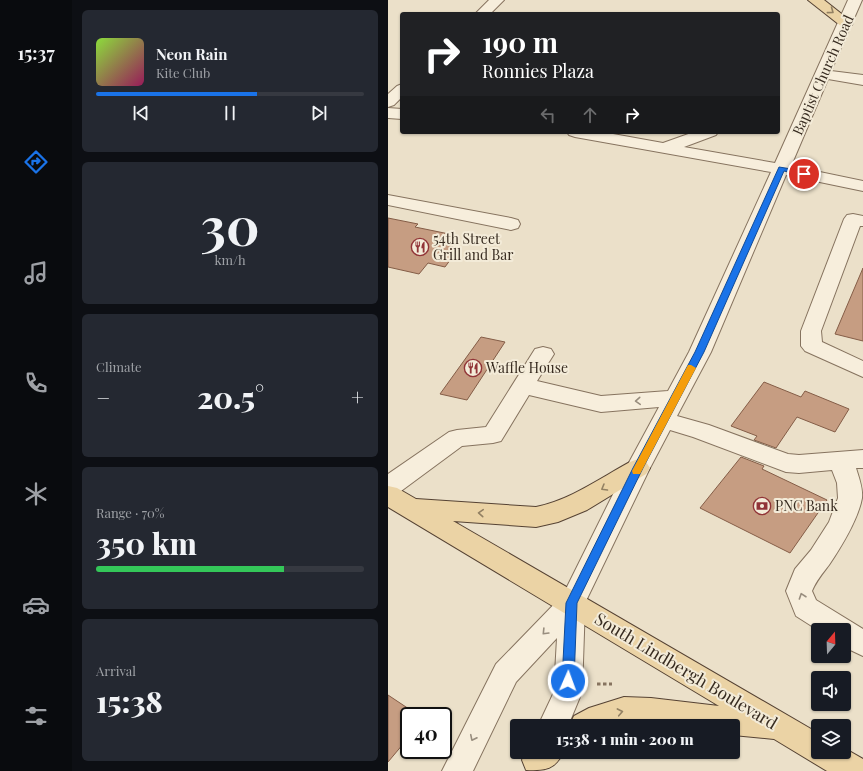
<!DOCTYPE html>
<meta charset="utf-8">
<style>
:root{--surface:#171b24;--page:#242831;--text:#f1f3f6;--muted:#9ea1a6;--line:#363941;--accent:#1a73e8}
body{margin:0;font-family:"Playfair Display",serif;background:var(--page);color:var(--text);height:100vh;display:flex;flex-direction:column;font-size:15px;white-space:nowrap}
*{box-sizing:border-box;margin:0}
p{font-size:13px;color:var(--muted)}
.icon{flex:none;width:22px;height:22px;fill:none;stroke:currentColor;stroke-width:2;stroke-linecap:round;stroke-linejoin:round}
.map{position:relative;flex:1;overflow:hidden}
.details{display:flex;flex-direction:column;gap:10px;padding:10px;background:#0d0f14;width:316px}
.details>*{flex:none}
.hud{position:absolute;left:12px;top:12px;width:380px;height:122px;border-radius:4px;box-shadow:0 1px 3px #0004;background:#202124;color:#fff;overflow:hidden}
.needle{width:26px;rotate:19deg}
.controls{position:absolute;left:423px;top:623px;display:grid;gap:8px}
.controls a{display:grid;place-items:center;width:40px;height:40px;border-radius:4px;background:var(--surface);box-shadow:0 1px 3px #0004;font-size:20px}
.speed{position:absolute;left:12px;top:707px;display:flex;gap:8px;font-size:20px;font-weight:700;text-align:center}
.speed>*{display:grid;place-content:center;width:52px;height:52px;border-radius:50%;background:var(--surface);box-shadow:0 1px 3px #0004;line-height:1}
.speed .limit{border:2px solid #111;border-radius:6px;background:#fff;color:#111}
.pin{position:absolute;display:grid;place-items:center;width:34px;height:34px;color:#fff;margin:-17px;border:2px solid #fff;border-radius:50%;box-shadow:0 1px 4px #0007}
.me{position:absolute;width:44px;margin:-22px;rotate:2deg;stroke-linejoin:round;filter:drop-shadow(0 0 3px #0008)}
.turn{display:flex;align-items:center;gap:14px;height:84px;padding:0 16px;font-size:18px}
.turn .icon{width:52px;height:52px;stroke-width:2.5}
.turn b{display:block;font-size:28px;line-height:34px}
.lanes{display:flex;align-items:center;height:38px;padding:0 16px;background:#0003;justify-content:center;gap:20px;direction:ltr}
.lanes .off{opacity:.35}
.big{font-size:30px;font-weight:800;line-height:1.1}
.details .tile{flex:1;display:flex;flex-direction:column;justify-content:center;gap:6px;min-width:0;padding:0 14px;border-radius:6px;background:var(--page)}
.details .dial{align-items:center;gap:0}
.dial b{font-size:52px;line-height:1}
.song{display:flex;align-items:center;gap:12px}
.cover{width:48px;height:48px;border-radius:6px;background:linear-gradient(135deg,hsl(90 70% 55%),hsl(330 70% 35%))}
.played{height:4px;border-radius:2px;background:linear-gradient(90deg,var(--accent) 60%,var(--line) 60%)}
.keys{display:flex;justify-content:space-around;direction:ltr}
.heat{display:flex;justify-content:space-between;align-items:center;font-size:22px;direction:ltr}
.charge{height:6px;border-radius:3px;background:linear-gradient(90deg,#34c759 70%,var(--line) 0)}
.trip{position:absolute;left:122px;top:719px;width:230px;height:40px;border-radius:4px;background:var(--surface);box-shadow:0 1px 3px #0004;font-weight:800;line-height:40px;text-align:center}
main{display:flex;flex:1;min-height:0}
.dock{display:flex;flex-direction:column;width:72px;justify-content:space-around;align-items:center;background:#090b0e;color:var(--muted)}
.dock .icon{width:28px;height:28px}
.dock .on{color:var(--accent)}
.dock b{font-size:18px;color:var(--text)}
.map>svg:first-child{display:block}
.building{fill:#c69d82;stroke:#845d47}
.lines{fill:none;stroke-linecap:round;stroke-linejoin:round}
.minor-casing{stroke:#86735f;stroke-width:2}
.major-casing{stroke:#554233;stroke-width:2}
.path{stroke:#86735f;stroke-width:3;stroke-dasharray:3.5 2.5;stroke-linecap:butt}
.minor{fill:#f7eedc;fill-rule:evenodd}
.major{fill:#ebd3a5;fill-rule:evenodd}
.oneway{stroke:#928063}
.oneway2{stroke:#988d7e}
.route{fill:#1a73e8;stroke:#114b97}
.slow{fill:#f59e0b}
.labels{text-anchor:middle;stroke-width:4;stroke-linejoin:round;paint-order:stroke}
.street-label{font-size:14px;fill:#382c21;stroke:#f3ebd8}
.poi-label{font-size:14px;fill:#382c21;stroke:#f3ebd8;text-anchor:start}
.near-street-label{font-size:17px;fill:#382c21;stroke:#f3ebd8}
</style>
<main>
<nav class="dock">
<b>15:37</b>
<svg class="icon on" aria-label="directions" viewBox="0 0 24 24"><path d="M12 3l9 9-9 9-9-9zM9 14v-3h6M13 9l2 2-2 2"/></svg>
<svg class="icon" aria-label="music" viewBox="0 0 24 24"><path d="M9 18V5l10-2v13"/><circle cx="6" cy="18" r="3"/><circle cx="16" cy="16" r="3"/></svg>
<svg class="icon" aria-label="phone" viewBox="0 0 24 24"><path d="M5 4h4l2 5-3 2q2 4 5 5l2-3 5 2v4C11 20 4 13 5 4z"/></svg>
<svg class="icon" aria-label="climate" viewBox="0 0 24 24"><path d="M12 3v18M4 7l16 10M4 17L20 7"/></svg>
<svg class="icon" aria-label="car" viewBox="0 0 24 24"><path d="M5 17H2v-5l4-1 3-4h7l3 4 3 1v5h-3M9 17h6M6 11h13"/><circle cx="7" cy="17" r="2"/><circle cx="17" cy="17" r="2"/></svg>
<svg class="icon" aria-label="filters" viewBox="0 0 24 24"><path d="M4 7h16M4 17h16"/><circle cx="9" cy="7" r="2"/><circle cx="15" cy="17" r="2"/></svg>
</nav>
<section class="details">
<div class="tile">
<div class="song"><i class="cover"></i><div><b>Neon Rain</b><p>Kite Club</p></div></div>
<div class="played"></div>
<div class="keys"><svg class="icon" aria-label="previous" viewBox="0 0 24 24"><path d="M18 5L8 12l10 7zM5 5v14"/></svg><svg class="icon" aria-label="pause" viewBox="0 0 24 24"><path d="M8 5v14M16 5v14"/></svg><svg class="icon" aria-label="next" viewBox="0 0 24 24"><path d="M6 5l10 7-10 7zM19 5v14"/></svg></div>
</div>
<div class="tile dial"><b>30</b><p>km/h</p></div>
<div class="tile"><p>Climate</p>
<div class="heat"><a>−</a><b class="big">20.5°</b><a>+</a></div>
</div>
<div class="tile"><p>Range · 70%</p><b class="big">350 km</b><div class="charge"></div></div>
<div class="tile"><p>Arrival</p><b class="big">15:38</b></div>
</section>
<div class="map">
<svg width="475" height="771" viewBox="0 0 475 771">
<rect width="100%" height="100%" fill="#ebe0c9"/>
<g class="building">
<path d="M 0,218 L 30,224 L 27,227 L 66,235 L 59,245 L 71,248 L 57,267 L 40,263 L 31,274 L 0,267 Z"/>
<path d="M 475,268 L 475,341 L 447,334 Z"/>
<path d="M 93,337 L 117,342 L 79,400 L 52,394 Z"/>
<path d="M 376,382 L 413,397 L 417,391 L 461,409 L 447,432 L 409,417 L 388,448 L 366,440 L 369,436 L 343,426 Z"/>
<path d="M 353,457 L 376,466 L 374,469 L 439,500 L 402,553 L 312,508 Z"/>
<path d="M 0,695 L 21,709 L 21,737 L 0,762 Z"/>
</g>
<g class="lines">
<defs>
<g id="minor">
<path d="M 101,0 L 116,0 L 102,14 L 87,14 Z"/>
<path d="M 460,0 L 474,0 L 443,71 L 475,75 L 475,85 L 440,79 L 403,166 L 475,181 L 475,191 L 398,175 L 323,352 L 289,416 L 321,425 L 400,454 L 411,455 L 475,450 L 475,468 L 468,468 C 471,478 475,488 474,498 C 470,520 453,547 441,565 C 434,574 428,581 424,591 L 428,600 L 475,629 L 475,656 L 456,647 L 456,630 L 430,630 L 408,616 L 398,591 L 407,569 L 423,550 L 441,522 L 450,498 L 449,483 L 444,470 L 411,473 L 398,472 L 305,437 L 282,430 L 262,468 L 197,603 L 194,692 L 180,726 L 150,726 L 166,692 L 169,638 L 128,682 L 85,771 L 54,771 L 108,664 L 175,595 L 238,468 L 271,407 L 213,412 L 141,395 L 113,441 L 105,443 L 74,446 L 9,494 L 0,496 L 0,474 L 61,432 L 69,430 L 98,427 L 147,349 L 155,347 L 163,349 L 166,354 L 149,381 L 213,396 L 280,391 L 301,352 L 383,172 L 187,137 L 181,135 L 179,132 L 214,132 L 275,143 L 306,132 L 330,132 L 328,135 L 296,147 L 387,163 Z"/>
<path d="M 14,84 L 14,97 L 6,105 L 0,107 L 0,94 L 9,86 Z"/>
<path d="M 0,108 L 14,109 L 14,119 L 0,118 Z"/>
<path d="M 0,195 L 123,218 L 130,220 L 132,224 L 130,228 L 123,230 L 0,205 Z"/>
<path d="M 465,214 L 475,216 L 475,226 L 472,226 L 433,331 L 434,342 L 475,361 L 475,377 L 417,351 L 413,346 L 413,331 L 456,219 L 459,215 Z"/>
</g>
<g id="major">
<path d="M 420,0 L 436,0 L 465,23 L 463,26 L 458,27 L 453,26 Z"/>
<path d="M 250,459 L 258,462 L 262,468 L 258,474 L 199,510 L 170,522 L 148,527 L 65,521 L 430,733 L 430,752 L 456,752 L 456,748 L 475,759 L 475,771 L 439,771 L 386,739 L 345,735 L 345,726 L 236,725 L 231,726 L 181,726 L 186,716 L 201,708 L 236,697 L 263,698 L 331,706 L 0,507 L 0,486 L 9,488 L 28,499 L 148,507 C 182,500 211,479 242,462 Z"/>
<path d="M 137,752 L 175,752 C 168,769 157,771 138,770 L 134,760 Z"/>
</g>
</defs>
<use href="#minor" class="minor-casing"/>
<use href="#major" class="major-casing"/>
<path class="path" d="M 209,684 L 224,684"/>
<use href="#minor" class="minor"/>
<use href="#major" class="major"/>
</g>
<defs><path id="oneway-chevron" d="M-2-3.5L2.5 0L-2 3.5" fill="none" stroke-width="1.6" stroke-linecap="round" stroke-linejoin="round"/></defs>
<g class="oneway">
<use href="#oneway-chevron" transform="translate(443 11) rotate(37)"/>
<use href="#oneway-chevron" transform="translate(216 488) rotate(150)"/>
<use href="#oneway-chevron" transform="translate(93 513) rotate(-176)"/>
<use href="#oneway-chevron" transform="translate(232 712) rotate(-11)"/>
</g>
<g class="oneway2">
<use href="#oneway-chevron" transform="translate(250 401) rotate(176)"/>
<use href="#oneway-chevron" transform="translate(414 596) rotate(-109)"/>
<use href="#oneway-chevron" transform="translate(157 632) rotate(134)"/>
<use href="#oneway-chevron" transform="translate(85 738) rotate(116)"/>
</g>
<path class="route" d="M 391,167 L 416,171 L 420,174 L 416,176 L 396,171 L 316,352 L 255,468 L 189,603 L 186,681 L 185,685 L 180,687 L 176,685 L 174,681 L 178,603 L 245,468 L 307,352 Z"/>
<path class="slow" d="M 300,365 L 303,365 L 308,368 L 252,474 L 245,474 L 244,471 Z"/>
<defs>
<symbol id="restaurant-ring" viewBox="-11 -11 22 22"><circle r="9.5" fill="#f3ebd8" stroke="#913437" stroke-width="1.5"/><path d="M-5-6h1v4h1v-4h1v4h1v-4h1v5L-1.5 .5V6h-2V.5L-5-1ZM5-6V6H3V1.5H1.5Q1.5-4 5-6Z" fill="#913437"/></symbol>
<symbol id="bank-ring" viewBox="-11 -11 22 22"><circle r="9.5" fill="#f3ebd8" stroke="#913437" stroke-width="1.5"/><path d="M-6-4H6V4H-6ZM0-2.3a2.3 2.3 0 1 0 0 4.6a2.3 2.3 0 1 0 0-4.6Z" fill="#913437"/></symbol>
</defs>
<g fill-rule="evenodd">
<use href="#restaurant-ring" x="22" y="237" width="20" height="20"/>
<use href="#restaurant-ring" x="75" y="358" width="20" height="20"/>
<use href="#bank-ring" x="364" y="496" width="20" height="20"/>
</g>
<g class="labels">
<g class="street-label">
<text transform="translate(435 75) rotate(-66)" y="5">Baptist Church Road</text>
</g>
<g class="poi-label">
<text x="45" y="244">54th Street<tspan x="45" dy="16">Grill and Bar</tspan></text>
<text x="98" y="373">Waffle House</text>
<text x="387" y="511">PNC Bank</text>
</g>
<g class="near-street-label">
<text transform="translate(298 671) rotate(31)" y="6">South Lindbergh Boulevard</text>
</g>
</g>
</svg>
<div class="controls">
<a><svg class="needle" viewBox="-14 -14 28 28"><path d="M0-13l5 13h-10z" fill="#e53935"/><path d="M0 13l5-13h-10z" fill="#9ea1a6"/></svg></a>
<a><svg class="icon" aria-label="sound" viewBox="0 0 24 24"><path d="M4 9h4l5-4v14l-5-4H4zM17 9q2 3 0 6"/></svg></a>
<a><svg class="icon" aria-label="layers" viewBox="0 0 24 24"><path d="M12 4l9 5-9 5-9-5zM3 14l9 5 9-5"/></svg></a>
</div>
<div class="speed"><div class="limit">40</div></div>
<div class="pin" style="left:416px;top:174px;background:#d93025"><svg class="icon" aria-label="arrive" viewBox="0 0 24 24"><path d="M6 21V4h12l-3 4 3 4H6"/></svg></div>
<svg class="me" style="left:180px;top:681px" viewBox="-20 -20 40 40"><circle r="17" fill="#1a73e8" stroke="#fff" stroke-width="3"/><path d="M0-11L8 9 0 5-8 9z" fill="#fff"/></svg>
<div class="trip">15:38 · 1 min · 200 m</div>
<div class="hud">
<div class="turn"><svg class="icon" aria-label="right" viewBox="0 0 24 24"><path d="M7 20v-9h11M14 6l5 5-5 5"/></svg><div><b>190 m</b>Ronnies Plaza</div></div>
<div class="lanes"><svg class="icon off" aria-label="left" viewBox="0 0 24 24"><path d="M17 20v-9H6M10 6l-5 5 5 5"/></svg><svg class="icon off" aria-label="ahead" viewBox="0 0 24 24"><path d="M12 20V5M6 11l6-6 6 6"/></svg><svg class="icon" aria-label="right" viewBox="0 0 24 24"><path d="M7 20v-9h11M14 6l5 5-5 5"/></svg></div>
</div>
</div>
</main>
